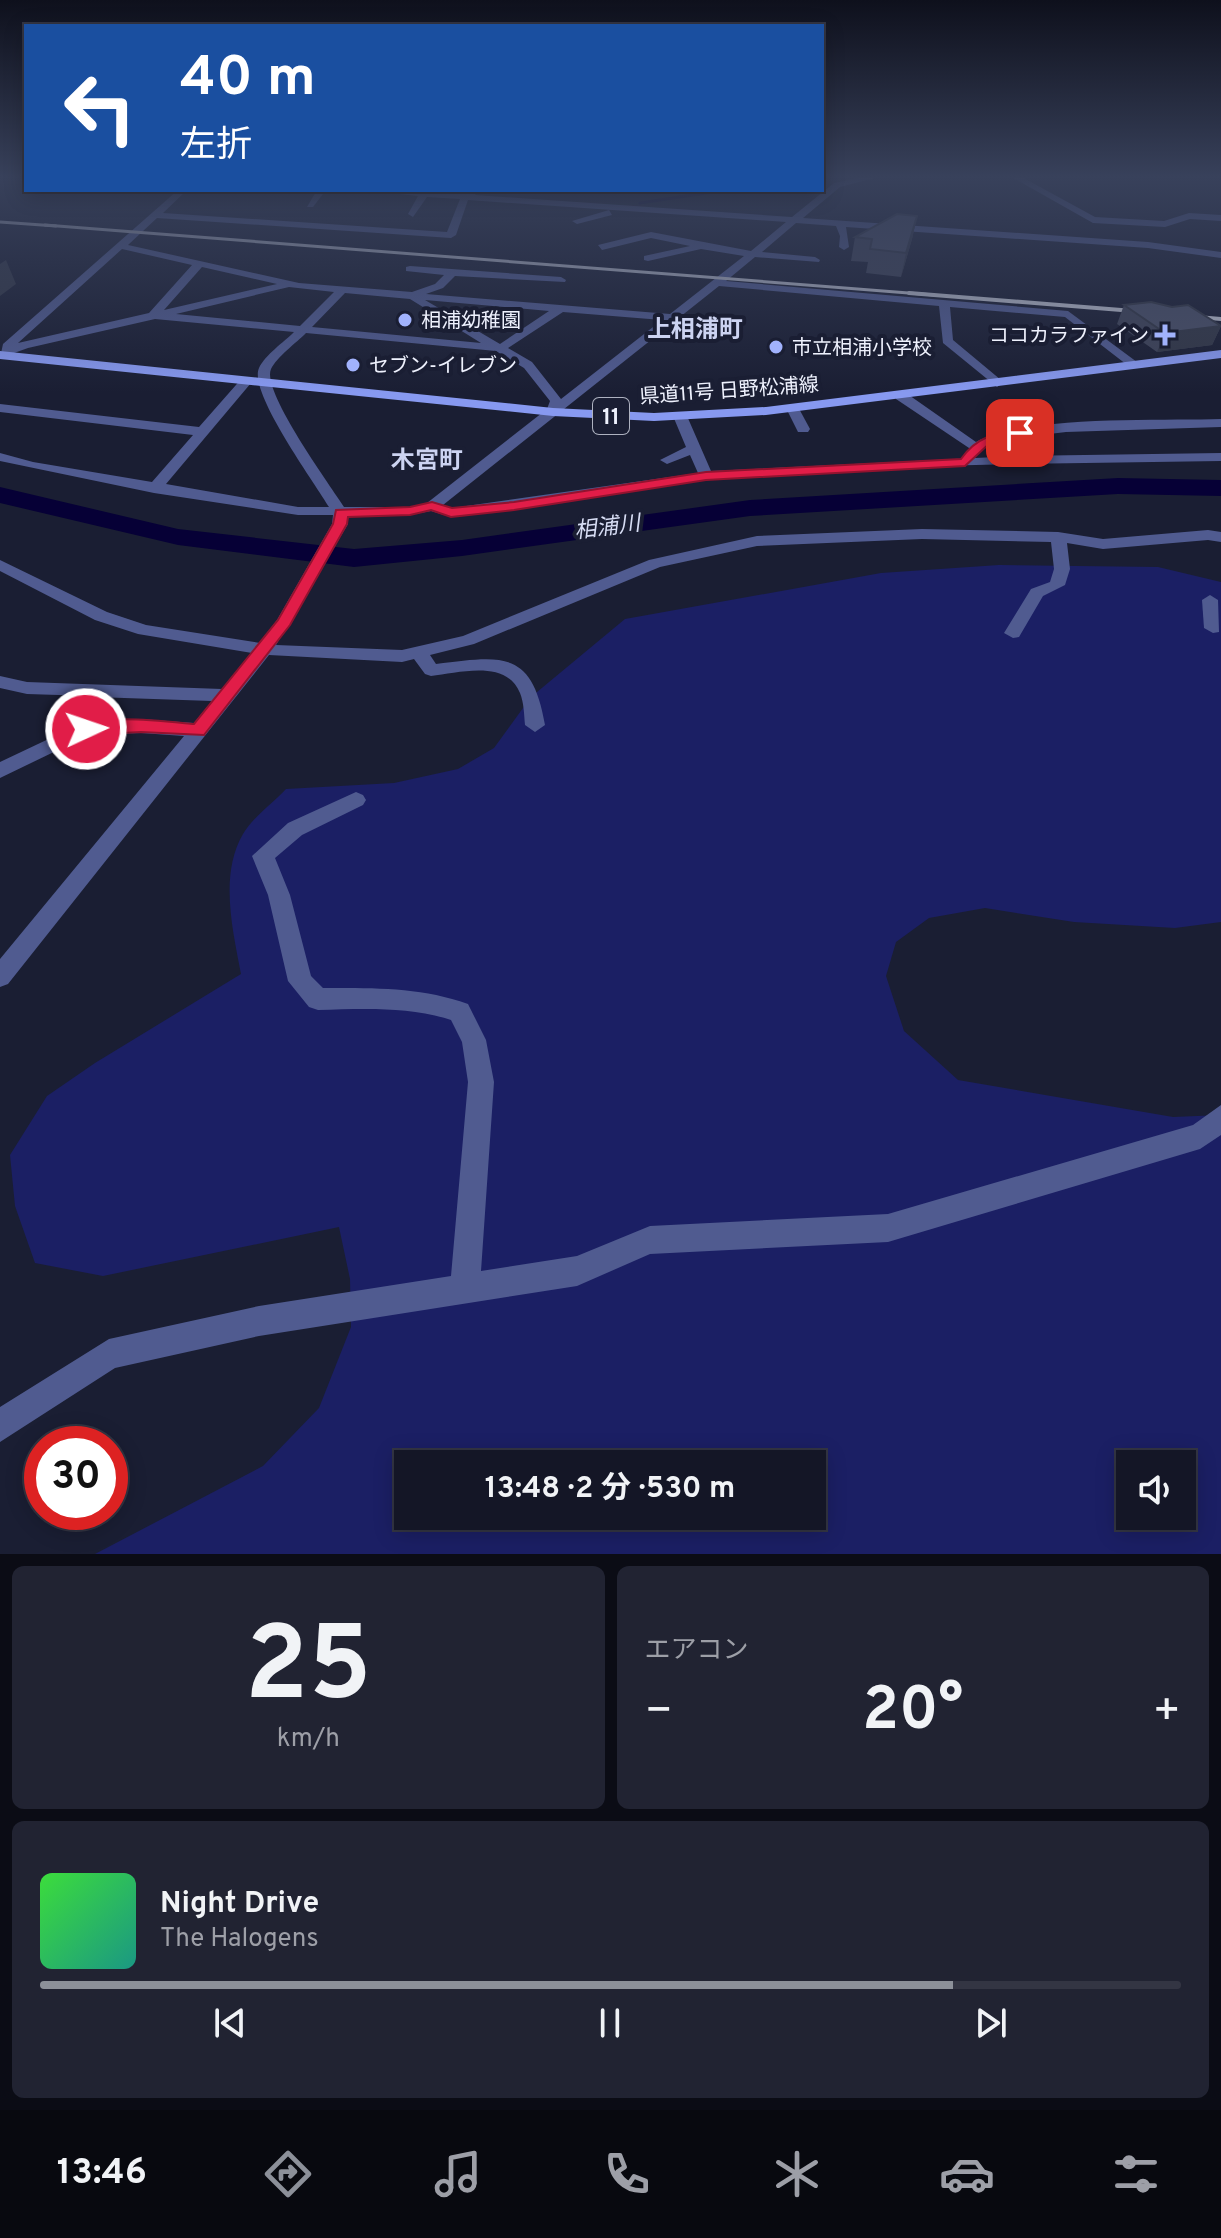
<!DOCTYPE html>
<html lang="ja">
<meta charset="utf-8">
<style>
:root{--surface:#141626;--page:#212332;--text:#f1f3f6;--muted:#9d9fa7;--line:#333543;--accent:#8c9099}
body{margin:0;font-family:Overpass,"Noto Sans JP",sans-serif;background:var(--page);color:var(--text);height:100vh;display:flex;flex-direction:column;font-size:30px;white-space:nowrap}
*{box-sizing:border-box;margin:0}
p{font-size:26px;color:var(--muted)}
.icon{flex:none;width:44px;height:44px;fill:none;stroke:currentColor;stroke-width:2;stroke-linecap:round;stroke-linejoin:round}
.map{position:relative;height:1554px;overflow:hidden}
.panel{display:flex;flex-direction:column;gap:12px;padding:12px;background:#0b0c15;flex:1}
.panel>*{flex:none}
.guide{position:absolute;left:24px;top:24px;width:800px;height:168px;border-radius:0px;box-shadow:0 4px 20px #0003,0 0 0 2px var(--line);background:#1a4fa0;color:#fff;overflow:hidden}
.buttons{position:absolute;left:1116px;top:1450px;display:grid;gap:16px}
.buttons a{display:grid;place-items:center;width:80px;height:80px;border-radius:0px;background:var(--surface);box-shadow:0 4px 20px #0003,0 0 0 2px var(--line);font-size:40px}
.speed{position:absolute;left:24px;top:1426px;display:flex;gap:16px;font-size:40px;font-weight:700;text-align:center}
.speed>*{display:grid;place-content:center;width:104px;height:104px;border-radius:50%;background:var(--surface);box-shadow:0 4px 20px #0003,0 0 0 2px var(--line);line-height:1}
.speed .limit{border:12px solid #d22;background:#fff;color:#111}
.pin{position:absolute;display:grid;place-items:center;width:68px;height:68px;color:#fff;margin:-34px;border-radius:16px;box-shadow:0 4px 12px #0006}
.me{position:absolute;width:88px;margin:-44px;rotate:87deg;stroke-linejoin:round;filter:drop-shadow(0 0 6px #0008)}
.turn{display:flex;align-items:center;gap:28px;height:168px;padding:0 24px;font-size:36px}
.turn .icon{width:104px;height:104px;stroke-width:2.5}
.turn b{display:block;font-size:56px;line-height:68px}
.big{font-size:60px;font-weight:700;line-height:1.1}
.panel .widget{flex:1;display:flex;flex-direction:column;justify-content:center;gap:12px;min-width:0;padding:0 28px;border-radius:12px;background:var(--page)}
.panel .dial{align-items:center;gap:0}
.dial b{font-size:104px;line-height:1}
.song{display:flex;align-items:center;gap:24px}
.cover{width:96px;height:96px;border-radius:12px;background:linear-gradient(135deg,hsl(120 70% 55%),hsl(170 70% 35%))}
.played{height:8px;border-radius:4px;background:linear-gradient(90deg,var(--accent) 80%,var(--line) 80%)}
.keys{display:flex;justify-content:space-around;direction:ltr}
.heat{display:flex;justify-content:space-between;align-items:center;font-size:44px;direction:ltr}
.panel .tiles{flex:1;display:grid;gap:12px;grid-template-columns:1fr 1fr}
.widget:last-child{grid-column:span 2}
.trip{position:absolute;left:394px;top:1450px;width:432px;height:80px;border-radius:0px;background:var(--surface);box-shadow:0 4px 20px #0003,0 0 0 2px var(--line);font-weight:700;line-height:80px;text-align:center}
.tabs{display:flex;height:128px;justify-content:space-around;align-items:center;background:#08090f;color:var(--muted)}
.tabs .icon{width:56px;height:56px}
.tabs .current{color:var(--accent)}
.tabs b{font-size:36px;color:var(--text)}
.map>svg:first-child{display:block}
.green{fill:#1b1f64;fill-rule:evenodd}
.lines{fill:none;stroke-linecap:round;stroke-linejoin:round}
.stream{stroke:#060036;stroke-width:3}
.river{fill:#060036;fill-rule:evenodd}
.minor{fill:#505b90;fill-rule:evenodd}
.major{fill:#8799f0;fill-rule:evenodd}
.rail-far1{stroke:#b8bcca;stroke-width:3}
.rail{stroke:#b8bcca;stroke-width:4}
.wall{fill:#3e4358}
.shaded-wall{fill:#323747}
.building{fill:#484e66;stroke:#323747;stroke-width:2}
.route{fill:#e11d48;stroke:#92132f;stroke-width:2}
.poi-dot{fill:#a1b2fd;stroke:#1a1e33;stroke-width:3}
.labels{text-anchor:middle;stroke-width:8;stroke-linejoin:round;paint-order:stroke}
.far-poi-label{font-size:20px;fill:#eef1fd;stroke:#1a1e33;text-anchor:start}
.far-street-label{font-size:20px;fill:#eef1fd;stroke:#1a1e33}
.shield{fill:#1a1e33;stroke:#aeb2c0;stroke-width:2}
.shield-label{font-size:22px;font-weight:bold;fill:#eef1fd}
.far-water-label{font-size:22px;font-style:italic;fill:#d7ddf4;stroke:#1a1e33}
.far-quarter-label{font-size:24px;font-weight:bold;fill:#ccd3f1;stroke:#1a1e33}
</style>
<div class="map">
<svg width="1221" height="1554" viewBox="0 0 1221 1554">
<rect width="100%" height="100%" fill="#1a1e33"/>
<path class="green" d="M 999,565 L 1158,567 L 1221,582 L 1221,922 L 1175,928 L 1074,922 L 985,908 L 929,918 L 896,942 L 886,976 L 904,1031 L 958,1080 L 1173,1117 L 1221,1115 L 1221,1554 L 95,1554 L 263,1466 L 319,1408 L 351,1327 L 350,1279 L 339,1227 L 103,1276 L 35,1263 L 15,1206 L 10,1155 L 47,1096 L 95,1063 L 241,974 C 233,931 219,875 243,834 C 253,817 273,803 286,789 L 394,783 L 458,769 L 494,748 L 531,697 L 625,619 L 881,573 ZM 408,1464 L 812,1464 L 812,1516 L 408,1516 ZM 1130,1464 L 1182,1464 L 1182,1516 L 1130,1516 Z"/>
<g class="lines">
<path class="stream" d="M 640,203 L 726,190"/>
<path class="river" d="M 1118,478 L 1221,480 L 1221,496 L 1118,494 L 750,516 L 462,556 L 354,567 L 178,545 L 0,503 L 0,487 L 178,529 L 354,549 L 462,540 L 750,500 Z"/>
<g class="minor">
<path d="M 868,176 L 882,176 L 840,187 L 803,218 L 1148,242 L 1221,252 L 1221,258 L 1148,248 L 846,227 L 849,247 L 844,250 L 839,247 L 840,236 L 836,226 L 796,223 L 762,252 L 815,257 L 820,260 L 819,262 L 755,257 L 726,281 L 1068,311 L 1141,365 L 1131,368 L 1065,317 L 950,307 L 953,340 L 1001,380 L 1003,383 L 997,387 L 943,343 L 939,306 L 719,286 L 443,505 L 452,508 L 698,473 L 690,455 L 667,464 L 660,460 L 686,447 L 673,416 L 680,412 L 687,416 L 711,471 L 1016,456 L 1221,453 L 1221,461 C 1051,464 879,463 710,480 C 623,489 538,508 451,517 L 431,511 L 410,515 L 348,515 L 348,524 L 276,645 L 402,650 L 463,636 L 649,560 L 757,536 L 922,529 L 1058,532 L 1103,539 L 1208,530 L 1221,532 L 1221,542 L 1208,540 L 1103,549 L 1067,543 L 1070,569 L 1065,585 L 1043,596 L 1019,637 L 1013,638 L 1004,633 L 1031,589 L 1050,582 L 1054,569 L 1051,542 L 922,539 L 757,546 L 660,567 L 474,644 L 430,655 L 436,664 C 502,656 532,649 545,725 L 535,732 L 525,725 C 524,714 524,703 520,693 C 506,659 459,673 431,676 L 425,674 L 414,659 L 402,662 L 269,655 L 8,984 L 0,987 L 0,959 L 184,736 L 141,733 L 89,735 L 0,778 L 0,762 L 76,726 L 83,702 L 90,696 L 27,694 L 0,688 L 0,676 L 27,682 L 222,689 L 252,653 L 138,634 L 95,620 L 0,571 L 0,560 L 107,612 L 146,625 L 260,643 L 277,620 L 332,524 L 333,515 L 298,515 L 154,493 L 0,461 L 0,453 L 33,462 L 152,482 L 193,435 L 0,412 L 0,404 L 199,427 L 243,377 L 251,377 L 251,383 L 166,484 L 298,507 L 329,507 C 315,483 248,392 259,368 C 265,355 284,342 294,332 L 155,319 L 28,348 L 0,358 L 3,344 L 178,190 L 187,190 L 163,213 L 447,232 L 460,199 L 427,197 L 413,217 L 408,214 L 418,196 L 362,190 L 464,194 L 480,190 L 475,195 L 792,217 L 834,183 ZM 468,200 L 786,222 L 751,251 L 651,232 L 598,245 L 602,250 L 651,238 L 690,246 L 644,256 L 644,260 L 648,261 L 701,249 L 744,256 L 670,314 L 426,294 L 443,288 L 455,276 L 565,282 L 566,280 L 561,277 L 410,266 L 406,267 L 406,271 L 444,275 L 435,284 L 412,292 L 299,283 L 128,245 L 157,218 L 451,238 L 456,235 ZM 122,249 L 192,265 L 149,313 L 18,343 ZM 202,267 L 277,284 L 164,310 ZM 289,287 L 334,292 L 300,326 L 176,314 ZM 345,293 L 410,299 L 481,343 L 312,327 ZM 425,300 L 549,311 L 500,344 ZM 563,312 L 662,320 L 561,399 L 532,362 L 508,348 ZM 306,333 L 496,351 L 524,368 L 550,401 L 547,409 L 427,503 L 410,507 L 344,507 C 330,485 261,391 271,369 C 277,357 296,343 306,333 ZM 95,697 L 212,701 L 194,723 L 141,719 L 95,722 L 101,702 Z"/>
<path d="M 1010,176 L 1020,176 L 1095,217 L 1164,221 L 1189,213 L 1221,215 L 1221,221 L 1190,219 L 1165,227 L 1093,223 Z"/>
<path d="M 317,190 L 326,190 L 313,207 L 307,207 Z"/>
<path d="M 768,190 L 778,190 L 778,191 L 774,194 Z"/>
<path d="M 609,210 L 612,215 L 577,224 L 572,221 Z"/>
<path d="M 896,393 L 906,393 L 976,442 C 1026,415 1160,421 1221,419 L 1221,427 L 1066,432 L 1000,440 L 975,452 L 896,399 Z"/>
<path d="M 787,405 L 797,405 L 810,429 L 808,432 L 798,432 L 786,408 Z"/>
<path d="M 1210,595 L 1218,600 L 1219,632 L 1213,633 L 1204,628 L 1202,600 Z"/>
<path d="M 356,792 L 363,795 L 366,800 L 363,805 L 302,835 L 275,858 L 290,895 L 311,976 L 323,988 C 373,988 421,987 468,1004 L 486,1040 L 494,1082 L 481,1271 L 577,1256 L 650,1226 L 888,1214 L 1193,1125 L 1221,1105 L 1221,1135 L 1200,1149 L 888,1242 L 650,1254 L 577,1286 L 259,1336 L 115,1368 L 0,1442 L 0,1407 L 109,1339 L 259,1306 L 451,1276 L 468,1082 L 462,1042 L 451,1020 C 408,1006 362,1009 318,1010 L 309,1007 L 288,981 L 268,895 L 252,856 L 288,823 Z"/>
</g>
<path class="major" d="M 1221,350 L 1221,358 L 766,415 L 654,421 L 553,416 L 0,359 L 0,351 L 553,408 L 654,413 L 766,407 Z"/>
<g class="rail-far1">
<path d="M 0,222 L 56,226"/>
<path d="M 45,225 L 934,295"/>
</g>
<g class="rail">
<path d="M 909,293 L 1146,312"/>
<path d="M 1186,316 L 1221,319"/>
</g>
</g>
<g class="wall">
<path d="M 917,216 L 912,239 L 901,277 L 866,273 L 868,262 L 851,261 L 855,237 Z"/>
<path d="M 1124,305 L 1221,326 L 1212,345 L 1157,352 L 1117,324 Z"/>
</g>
<g class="shaded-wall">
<path d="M 917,216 L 912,239 L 901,277 L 906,253 Z"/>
<path d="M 6,260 L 16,284 L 0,296 L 0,264 Z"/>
<path d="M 1221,326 L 1212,345 L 1157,352 L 1165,333 Z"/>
</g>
<g class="building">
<path d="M 897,214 L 917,216 L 906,253 L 870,249 L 872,239 L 855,237 Z"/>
<path d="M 1151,302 L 1172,307 L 1188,305 L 1221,326 L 1165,333 L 1124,305 Z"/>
</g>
<linearGradient id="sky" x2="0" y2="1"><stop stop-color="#0e101c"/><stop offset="0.45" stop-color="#38415b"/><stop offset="1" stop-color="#38415b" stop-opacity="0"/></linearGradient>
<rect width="1221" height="393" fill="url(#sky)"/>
<path class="route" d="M 1020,430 L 1025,431 L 1025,436 L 990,443 L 965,466 L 706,480 L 514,510 L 451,517 L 431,510 L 410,515 L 348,517 L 347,524 L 290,625 L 204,735 L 141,732 L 86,735 L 77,729 C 91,712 171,722 194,724 L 278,620 L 333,524 L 336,510 L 410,507 L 432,502 L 452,508 L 514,502 L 706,472 L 961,459 C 977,436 994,434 1020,430 Z"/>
<g class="poi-dot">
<circle cx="405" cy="320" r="8"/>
<path d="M1161 323h8v8h8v8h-8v8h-8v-8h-8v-8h8z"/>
<circle cx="776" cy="347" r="8"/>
<circle cx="353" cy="365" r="8"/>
</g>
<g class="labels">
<g class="far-poi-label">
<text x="421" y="327">相浦幼稚園</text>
<text x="1149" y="342" text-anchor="end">ココカラファイン</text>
<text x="792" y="354">市立相浦小学校</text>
<text x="369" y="372">セブン-イレブン</text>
</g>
<g class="far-street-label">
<text transform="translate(729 390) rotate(-4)" y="7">県道11号 日野松浦線</text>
</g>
<rect class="shield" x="593" y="398" width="36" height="36" rx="6"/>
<g class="shield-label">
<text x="611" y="424">11</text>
</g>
<g class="far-water-label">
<text transform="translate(607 526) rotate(-7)" y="8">相浦川</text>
</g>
<g class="far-quarter-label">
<text x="695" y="337">上相浦町</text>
<text x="427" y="468">木宮町</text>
</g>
</g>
</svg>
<div class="buttons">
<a><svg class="icon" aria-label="sound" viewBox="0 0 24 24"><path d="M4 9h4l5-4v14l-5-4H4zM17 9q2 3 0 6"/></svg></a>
</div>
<div class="speed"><div class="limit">30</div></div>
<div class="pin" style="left:1020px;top:433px;background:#d93025"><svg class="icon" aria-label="arrive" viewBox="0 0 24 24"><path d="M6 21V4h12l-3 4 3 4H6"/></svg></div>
<svg class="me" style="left:86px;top:729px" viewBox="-20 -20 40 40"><circle r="17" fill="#e11d48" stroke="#fff" stroke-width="3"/><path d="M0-11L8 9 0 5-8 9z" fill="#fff"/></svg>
<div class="trip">13:48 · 2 分 · 530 m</div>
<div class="guide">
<div class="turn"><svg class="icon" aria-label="left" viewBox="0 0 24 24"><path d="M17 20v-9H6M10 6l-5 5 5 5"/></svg><div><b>40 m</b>左折</div></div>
</div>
</div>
<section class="panel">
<div class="tiles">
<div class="widget dial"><b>25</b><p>km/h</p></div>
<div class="widget"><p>エアコン</p>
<div class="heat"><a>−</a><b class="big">20°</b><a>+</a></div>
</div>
<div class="widget">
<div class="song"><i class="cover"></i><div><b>Night Drive</b><p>The Halogens</p></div></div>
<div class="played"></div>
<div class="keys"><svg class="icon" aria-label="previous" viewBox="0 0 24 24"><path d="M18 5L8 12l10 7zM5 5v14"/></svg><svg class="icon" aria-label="pause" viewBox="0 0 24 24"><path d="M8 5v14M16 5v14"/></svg><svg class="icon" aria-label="next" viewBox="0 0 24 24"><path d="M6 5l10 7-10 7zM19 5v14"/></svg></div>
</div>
</div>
</section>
<nav class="tabs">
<b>13:46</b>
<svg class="icon current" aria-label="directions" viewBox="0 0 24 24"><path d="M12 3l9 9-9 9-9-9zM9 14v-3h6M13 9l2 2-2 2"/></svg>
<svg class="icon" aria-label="music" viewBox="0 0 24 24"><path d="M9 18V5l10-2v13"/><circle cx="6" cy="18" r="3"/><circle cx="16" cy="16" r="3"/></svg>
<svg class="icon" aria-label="phone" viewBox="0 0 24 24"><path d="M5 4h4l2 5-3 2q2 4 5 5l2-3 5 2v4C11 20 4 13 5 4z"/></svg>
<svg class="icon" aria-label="climate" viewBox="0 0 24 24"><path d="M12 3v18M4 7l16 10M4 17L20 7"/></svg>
<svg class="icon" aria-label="car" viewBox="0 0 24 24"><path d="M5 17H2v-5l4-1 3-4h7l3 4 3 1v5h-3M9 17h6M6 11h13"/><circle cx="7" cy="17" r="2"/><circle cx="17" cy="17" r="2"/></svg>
<svg class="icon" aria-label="filters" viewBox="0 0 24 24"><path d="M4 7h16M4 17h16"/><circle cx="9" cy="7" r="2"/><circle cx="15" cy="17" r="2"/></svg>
</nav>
